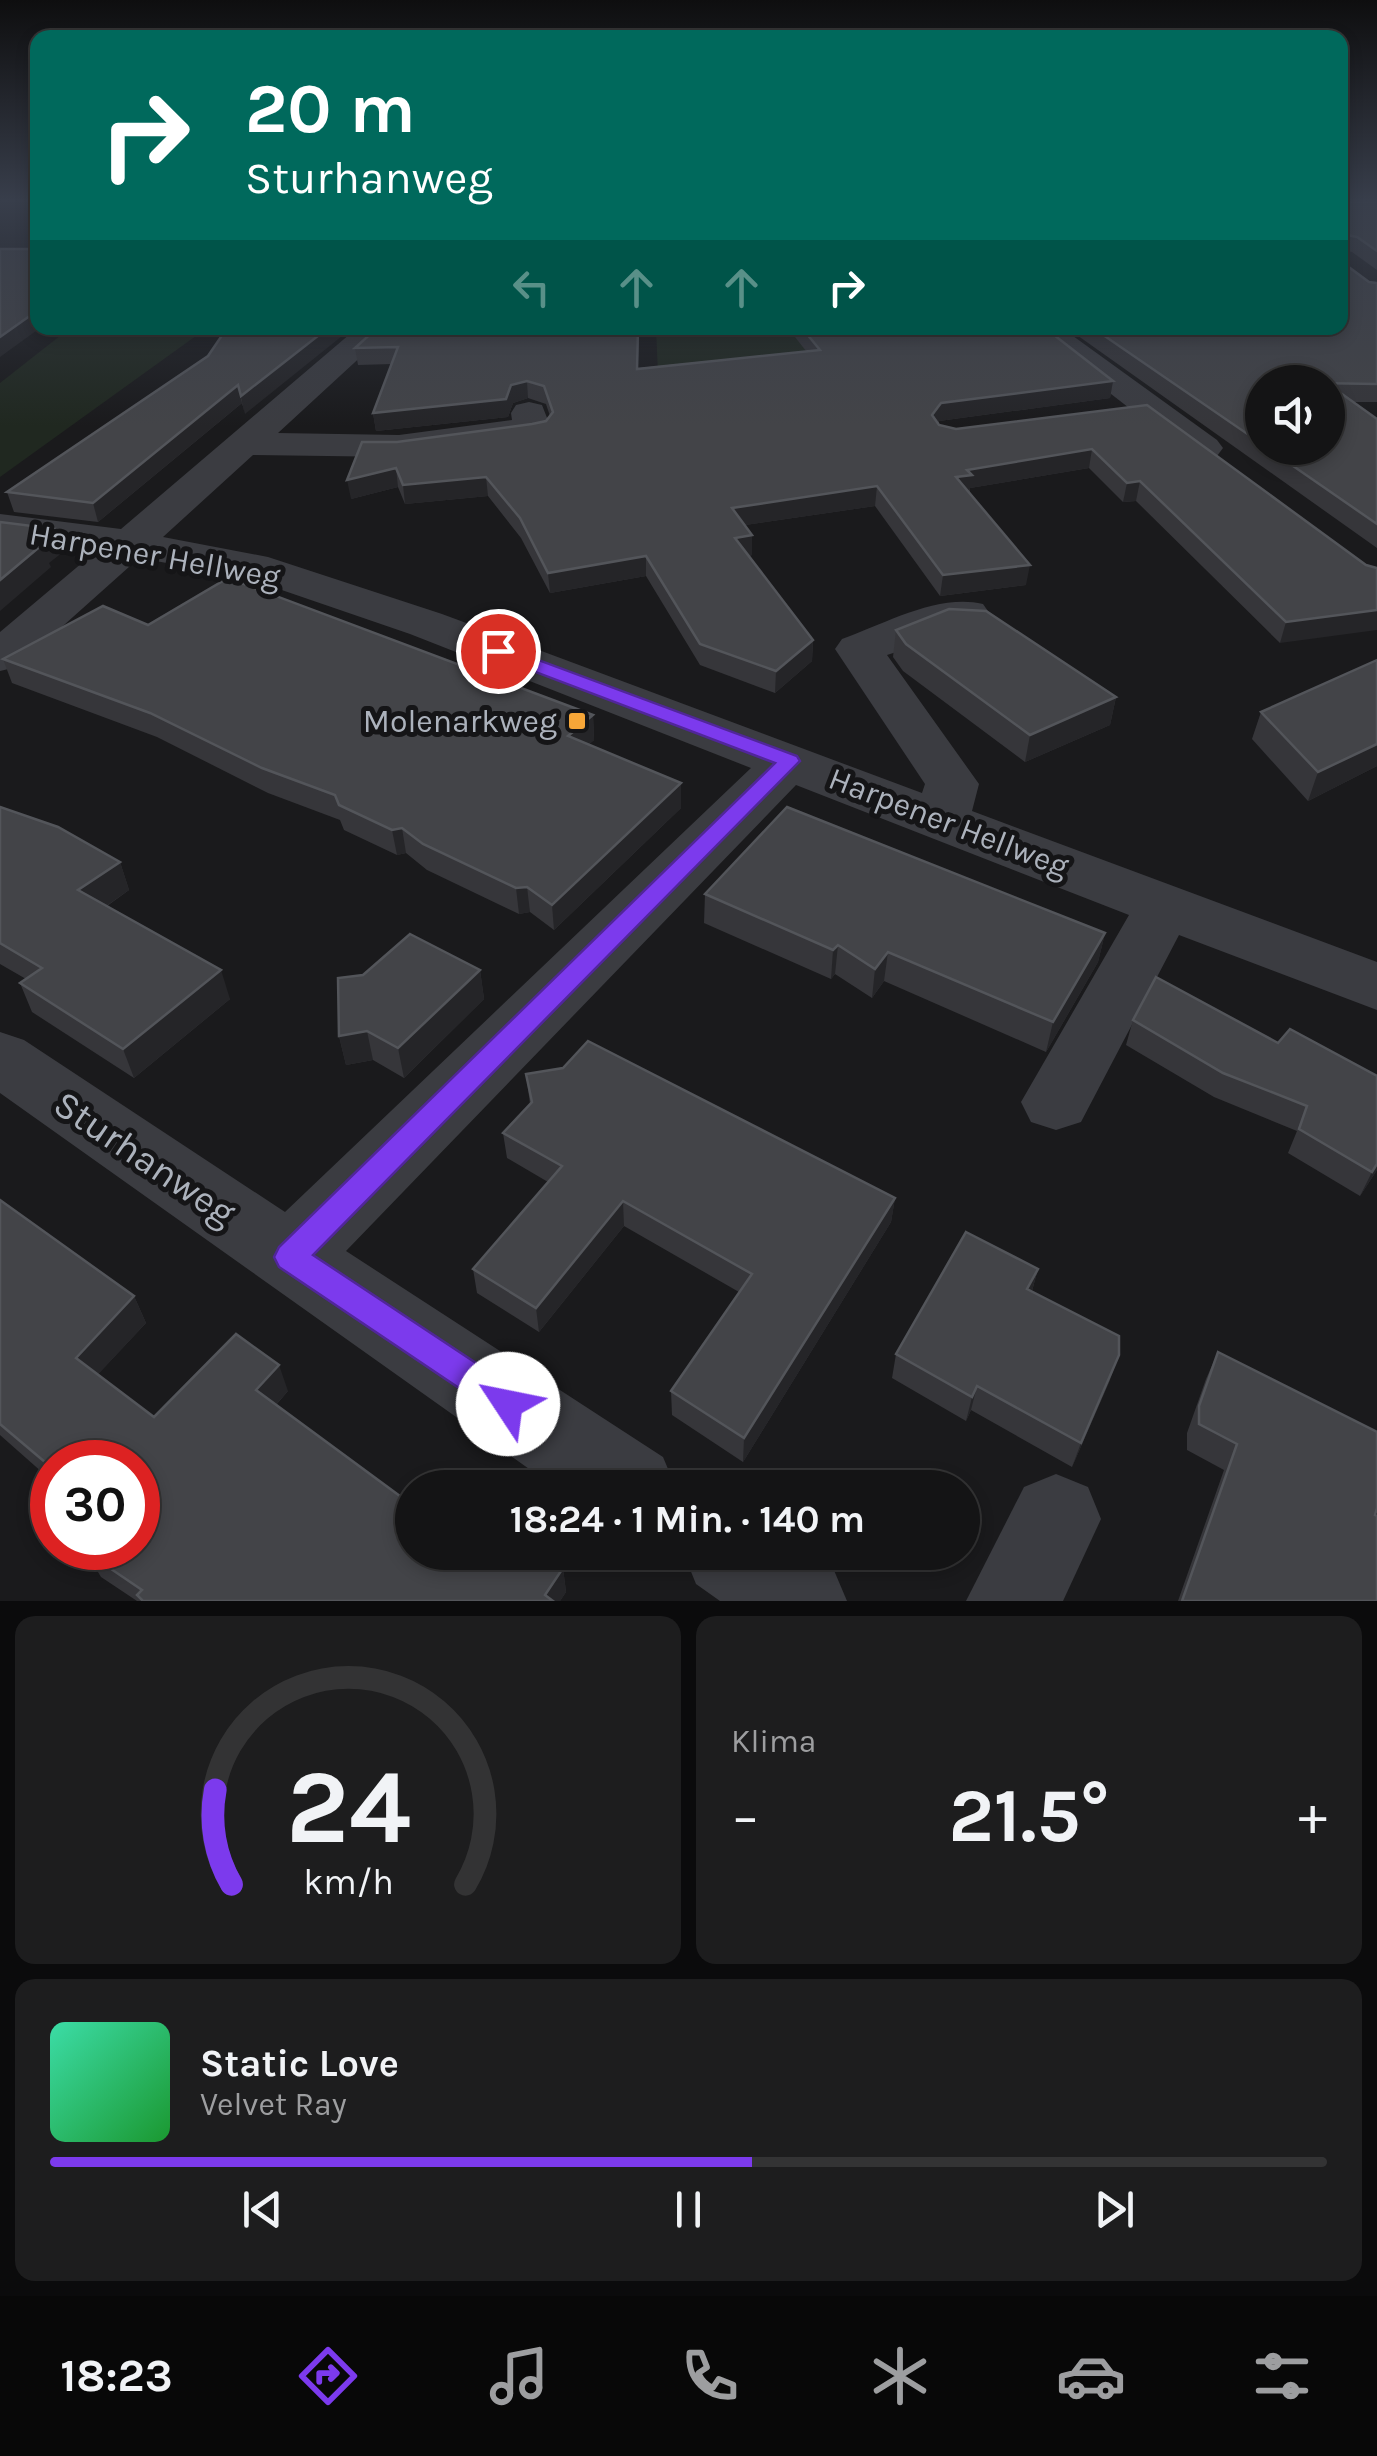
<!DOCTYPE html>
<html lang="de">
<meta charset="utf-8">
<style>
:root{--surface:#141415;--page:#1d1d1e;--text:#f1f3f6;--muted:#9d9ea0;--line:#333334;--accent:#7c3aed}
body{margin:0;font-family:Karla,sans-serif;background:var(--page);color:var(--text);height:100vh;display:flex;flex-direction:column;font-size:38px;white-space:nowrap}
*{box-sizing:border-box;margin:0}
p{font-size:32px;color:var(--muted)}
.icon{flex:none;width:55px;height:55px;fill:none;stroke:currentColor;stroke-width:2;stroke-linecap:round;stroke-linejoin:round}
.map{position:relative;height:1601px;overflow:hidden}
.side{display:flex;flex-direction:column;gap:15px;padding:15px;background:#0b0b0c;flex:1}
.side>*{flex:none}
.banner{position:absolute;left:30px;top:30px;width:1318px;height:305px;border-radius:20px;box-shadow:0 5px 15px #0003,0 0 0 2px var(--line);background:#00695c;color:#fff;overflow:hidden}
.fabs{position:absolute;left:1245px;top:365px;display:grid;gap:20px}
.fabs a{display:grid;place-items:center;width:100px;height:100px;border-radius:50%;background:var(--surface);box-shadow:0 5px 15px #0003,0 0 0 2px var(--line);font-size:50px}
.speed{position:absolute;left:30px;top:1440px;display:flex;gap:20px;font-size:50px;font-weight:700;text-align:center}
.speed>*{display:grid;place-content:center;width:130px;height:130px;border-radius:50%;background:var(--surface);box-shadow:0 5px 15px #0003,0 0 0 2px var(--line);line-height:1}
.speed .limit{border:15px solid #d22;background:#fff;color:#111}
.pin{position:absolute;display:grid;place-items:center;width:85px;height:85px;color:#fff;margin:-42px;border:5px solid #fff;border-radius:50%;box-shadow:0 2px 10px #0007}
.me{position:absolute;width:110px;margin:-55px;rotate:304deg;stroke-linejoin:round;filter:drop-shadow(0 0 8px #0008)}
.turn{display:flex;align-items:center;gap:35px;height:210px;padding:0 50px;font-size:45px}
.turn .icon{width:130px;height:130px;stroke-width:2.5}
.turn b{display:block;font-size:70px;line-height:85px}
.lanes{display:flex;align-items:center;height:95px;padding:0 50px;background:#0003;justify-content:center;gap:50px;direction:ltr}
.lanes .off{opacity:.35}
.big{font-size:75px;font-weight:700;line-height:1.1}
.side .card{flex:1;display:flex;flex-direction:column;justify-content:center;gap:15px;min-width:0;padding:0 35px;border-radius:20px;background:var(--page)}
.side .dial{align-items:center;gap:0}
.dial svg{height:260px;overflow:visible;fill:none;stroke:var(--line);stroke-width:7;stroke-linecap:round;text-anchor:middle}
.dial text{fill:var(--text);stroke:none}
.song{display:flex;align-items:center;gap:30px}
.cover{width:120px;height:120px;border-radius:15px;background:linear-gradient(135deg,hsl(160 70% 55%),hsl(130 70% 35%))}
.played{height:10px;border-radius:5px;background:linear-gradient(90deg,var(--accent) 55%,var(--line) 55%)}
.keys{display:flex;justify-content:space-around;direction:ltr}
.heat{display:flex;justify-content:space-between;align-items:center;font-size:55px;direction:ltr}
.side .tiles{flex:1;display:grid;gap:15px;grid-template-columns:1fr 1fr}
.card:last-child{grid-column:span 2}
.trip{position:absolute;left:395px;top:1470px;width:585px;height:100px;border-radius:50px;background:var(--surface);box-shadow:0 5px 15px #0003,0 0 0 2px var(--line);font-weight:700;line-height:100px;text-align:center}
.dock{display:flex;height:160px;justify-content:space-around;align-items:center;background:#080808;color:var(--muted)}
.dock .icon{width:70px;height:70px}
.dock .on{color:var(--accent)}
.dock b{font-size:45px;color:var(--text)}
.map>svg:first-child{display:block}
.green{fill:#202820}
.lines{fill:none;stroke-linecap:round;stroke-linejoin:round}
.minor{fill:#3b3c41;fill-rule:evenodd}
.wall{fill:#36363a;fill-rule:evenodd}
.shaded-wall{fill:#252528}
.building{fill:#434448;stroke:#53555a;stroke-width:2.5}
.route{fill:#7c3aed;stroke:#51269a;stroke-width:2.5}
.poi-dot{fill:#f6a638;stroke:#151517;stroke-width:4}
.labels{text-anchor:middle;stroke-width:10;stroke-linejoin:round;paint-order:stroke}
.street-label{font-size:32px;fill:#acb2bc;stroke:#151517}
.poi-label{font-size:32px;fill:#acb2bc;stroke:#151517;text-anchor:end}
.near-street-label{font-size:38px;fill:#acb2bc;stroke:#151517}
</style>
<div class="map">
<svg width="1377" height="1601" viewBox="0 0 1377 1601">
<rect width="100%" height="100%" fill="#1a1a1c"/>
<g class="green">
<path d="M 70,328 L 207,328 L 0,477 L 0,383 Z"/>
<path d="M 656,328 L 1018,328 L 658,375 Z"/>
</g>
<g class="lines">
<g class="minor">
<path d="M 357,328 L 392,328 L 278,433 L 399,435 L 512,420 L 511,413 L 516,405 L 529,402 L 542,405 L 551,428 L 546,436 L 533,439 L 399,457 L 253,455 L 163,537 L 268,557 L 442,614 L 922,793 L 925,784 L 835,649 L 842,639 C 884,624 938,593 983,604 L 990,614 L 983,624 L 887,655 L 979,784 L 972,811 L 1377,962 L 1377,1010 L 1179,935 L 1081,1122 L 1056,1130 L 1031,1122 L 1021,1102 L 1129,915 L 796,785 L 346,1251 L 663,1457 L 676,1488 L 556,1488 L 0,1093 L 0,1032 L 24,1040 L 285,1212 L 751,768 L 410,634 L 244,577 L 139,558 L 17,667 L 0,671 L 0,632 L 95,552 L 0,540 L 0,514 L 121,529 Z"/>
<path d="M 1026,328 L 1062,328 L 1217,440 L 1223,448 L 1217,456 L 1204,459 L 1191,456 Z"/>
<path d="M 1056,1474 L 1088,1487 L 1101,1519 L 1063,1601 L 966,1601 L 1024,1487 Z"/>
<path d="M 683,1552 L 810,1552 L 833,1568 L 847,1601 L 720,1601 L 696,1584 Z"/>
</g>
</g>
<g class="wall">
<path d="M 1340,202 L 1377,202 L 1377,270 L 1352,252 L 1342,250 L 1342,262 L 1369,282 L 1377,283 L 1377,402 L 1352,402 L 1377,419 L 1377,548 L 1067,328 L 1340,328 ZM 1262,382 L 1328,448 L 1262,448 Z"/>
<path d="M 227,328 L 245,414 L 242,403 L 98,522 L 14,512 L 7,492 L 208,356 Z"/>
<path d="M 377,328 L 639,328 L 638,368 L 806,351 L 788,328 L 1045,328 L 1113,381 L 1110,398 L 939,421 L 939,425 L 956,429 L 1147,405 L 1366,565 L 1280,643 L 1136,501 L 1123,502 L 1089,468 L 970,488 L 970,493 L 1026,585 L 940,596 L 875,506 L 745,525 L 752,535 L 752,555 L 749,556 L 813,640 L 812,661 L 775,693 L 700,665 L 646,576 L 550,593 L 521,538 L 488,496 L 405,504 L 398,487 L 351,499 L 397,442 L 532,424 L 546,421 L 550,416 L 546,404 L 528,398 L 513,403 L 508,417 L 376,431 L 373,413 L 392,364 L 358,365 L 355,348 Z"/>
<path d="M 148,625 L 593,715 L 594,740 L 588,745 L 681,783 L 681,808 L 554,930 L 530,912 L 519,914 L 427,870 L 406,853 L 397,855 L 344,830 L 340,820 L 268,793 L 157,737 L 12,683 L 3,659 Z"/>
<path d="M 896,630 L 1116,697 L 1110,725 L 1025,762 L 903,671 L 893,657 Z"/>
<path d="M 1377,660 L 1377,766 L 1308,801 L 1252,739 L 1261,712 Z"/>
<path d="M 0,807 L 120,862 L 129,890 L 107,906 L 230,999 L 134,1078 L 32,1012 L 20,983 L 26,979 L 0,964 Z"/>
<path d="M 705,894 L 1105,933 L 1098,962 L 1046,1052 L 884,981 L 872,998 L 835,974 L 831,979 L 704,923 Z"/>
<path d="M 480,970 L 484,999 L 404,1078 L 373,1060 L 346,1065 L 339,1036 Z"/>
<path d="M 1133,1020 L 1278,1043 L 1377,1170 L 1360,1196 L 1288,1153 L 1297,1131 L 1214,1097 L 1126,1045 Z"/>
<path d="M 526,1074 L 895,1198 L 891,1222 L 743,1462 L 672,1415 L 671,1391 L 739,1292 L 624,1226 L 539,1332 L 477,1293 L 473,1269 L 548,1182 L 507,1158 L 503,1133 L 530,1104 Z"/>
<path d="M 0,1200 L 134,1296 L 146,1323 L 98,1374 L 154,1417 L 288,1391 L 276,1405 L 412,1552 L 563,1568 L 566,1592 L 560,1601 L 137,1601 L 101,1577 L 86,1552 L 138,1548 L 138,1462 L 52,1462 L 52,1481 L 0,1435 Z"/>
<path d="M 1038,1269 L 1032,1291 L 1110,1380 L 1072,1467 L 971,1410 L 966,1421 L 892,1378 L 896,1354 Z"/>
<path d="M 1218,1352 L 1375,1515 L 1377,1601 L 1178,1601 L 1224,1470 L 1187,1450 L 1187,1433 L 1206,1379 Z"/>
</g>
<g class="shaded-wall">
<path d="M 38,310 L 38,328 L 40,328 L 0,357 L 0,337 Z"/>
<path d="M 328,328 L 352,328 L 245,414 L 241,396 Z"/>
<path d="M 527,381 L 528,398 L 513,403 L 508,417 L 376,431 L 373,413 L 511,385 Z"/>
<path d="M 1113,381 L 1110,398 L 939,421 L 930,433 L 932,415 L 941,403 Z"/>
<path d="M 238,385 L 242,403 L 98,522 L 93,503 Z"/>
<path d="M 1092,449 L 1089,468 L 970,488 L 969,494 L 956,477 L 967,470 Z"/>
<path d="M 396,468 L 398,487 L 351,499 L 347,480 Z"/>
<path d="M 486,477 L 488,496 L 405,504 L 403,485 Z"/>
<path d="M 1140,481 L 1136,501 L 1123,502 L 1127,483 Z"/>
<path d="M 877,486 L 875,506 L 732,527 L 732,508 Z"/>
<path d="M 56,529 L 63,552 L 49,563 L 51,567 L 0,611 L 0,580 L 37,543 Z"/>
<path d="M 752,535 L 752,555 L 734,558 L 735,538 Z"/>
<path d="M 646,556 L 646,576 L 550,593 L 548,573 Z"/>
<path d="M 1030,565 L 1026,585 L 940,596 L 943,575 Z"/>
<path d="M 1377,610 L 1377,630 L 1280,643 L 1286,622 Z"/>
<path d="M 813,640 L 812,661 L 775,693 L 776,671 Z"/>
<path d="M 1116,697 L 1110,725 L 1025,762 L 1030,735 Z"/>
<path d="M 593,715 L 594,740 L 569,761 L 568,736 Z"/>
<path d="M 1377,744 L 1377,766 L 1308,801 L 1318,772 Z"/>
<path d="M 681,783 L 681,808 L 554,930 L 552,905 Z"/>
<path d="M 402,828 L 406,853 L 397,855 L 392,830 Z"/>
<path d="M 120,862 L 129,890 L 89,918 L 78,890 Z"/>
<path d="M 527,887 L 530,912 L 519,914 L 516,888 Z"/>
<path d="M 1105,933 L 1098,962 L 1046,1052 L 1053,1022 Z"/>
<path d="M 838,945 L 835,974 L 831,979 L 833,950 Z"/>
<path d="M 888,952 L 884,981 L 872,998 L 875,969 Z"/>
<path d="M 221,970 L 230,999 L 134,1078 L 123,1049 Z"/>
<path d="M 480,970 L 484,999 L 404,1078 L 398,1048 Z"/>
<path d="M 367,1031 L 373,1060 L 346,1065 L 339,1036 Z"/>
<path d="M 1377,1164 L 1377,1170 L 1360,1196 L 1372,1172 Z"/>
<path d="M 895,1198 L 891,1222 L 743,1462 L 744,1438 Z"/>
<path d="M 623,1201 L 624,1226 L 539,1332 L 536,1308 Z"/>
<path d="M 1038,1269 L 1031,1294 L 1027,1289 Z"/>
<path d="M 134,1296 L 146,1323 L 90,1383 L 76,1358 Z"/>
<path d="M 1119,1355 L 1110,1380 L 1072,1467 L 1081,1443 Z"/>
<path d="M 279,1365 L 288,1391 L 266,1416 L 256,1390 Z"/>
<path d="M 977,1386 L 971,1410 L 966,1421 L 972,1397 Z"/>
<path d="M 563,1568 L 566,1592 L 560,1601 L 546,1601 L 545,1595 Z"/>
</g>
<g class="building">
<path d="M 1340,202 L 1377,202 L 1377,251 L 1357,237 L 1342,234 L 1342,262 L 1369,282 L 1377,283 L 1377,384 L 1262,382 L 1262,444 L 1093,328 L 1340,328 Z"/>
<path d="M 38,240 L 38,310 L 0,337 L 0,249 L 34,249 Z"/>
<path d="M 227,328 L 328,328 L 241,396 L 238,385 L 93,503 L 7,492 L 208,356 Z"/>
<path d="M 377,328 L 638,328 L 637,369 L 820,350 L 802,328 L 1045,328 L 1113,381 L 941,403 L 932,415 L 939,425 L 956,429 L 1147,405 L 1366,565 L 1377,568 L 1377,610 L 1286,622 L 1140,481 L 1127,483 L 1092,449 L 967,470 L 972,475 L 956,477 L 1030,565 L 943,575 L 877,486 L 732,508 L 752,535 L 735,538 L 813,640 L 776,671 L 700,644 L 646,556 L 548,573 L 520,518 L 486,477 L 403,485 L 396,468 L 347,480 L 362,442 L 397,442 L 532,424 L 546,421 L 553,412 L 544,386 L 527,381 L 511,385 L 506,399 L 373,413 L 398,347 L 355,348 Z"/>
<path d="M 1328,384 L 1377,419 L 1377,524 L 1267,448 L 1328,448 Z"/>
<path d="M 0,522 L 56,529 L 37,543 L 43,544 L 0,580 Z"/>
<path d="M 228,578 L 593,715 L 568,736 L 681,783 L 552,905 L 527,887 L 516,888 L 423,844 L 402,828 L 392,830 L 339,805 L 335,795 L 262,768 L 150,713 L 3,659 L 103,606 L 148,625 Z"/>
<path d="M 949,609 L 986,611 L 1116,697 L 1030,735 L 906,644 L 896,630 Z"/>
<path d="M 1377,660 L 1377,744 L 1318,772 L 1261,712 Z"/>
<path d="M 0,807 L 58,827 L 120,862 L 78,890 L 221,970 L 123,1049 L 20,983 L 42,968 L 0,943 Z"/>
<path d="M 787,807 L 1105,933 L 1053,1022 L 888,952 L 875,969 L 838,945 L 833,950 L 705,894 Z"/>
<path d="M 410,934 L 480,970 L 398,1048 L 367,1031 L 339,1036 L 338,978 L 363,975 Z"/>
<path d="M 1156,977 L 1278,1043 L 1290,1029 L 1377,1076 L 1377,1164 L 1372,1172 L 1299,1129 L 1307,1106 L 1223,1073 L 1133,1020 Z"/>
<path d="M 588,1041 L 895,1198 L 744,1438 L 671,1391 L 752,1274 L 623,1201 L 536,1308 L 473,1269 L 562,1166 L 503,1133 L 532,1102 L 526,1074 L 563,1068 Z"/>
<path d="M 0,1200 L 134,1296 L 76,1358 L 154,1417 L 236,1334 L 279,1365 L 256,1390 L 412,1505 L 412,1552 L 540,1552 L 563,1568 L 545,1595 L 553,1601 L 143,1601 L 137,1595 L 142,1590 L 86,1552 L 91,1548 L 138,1548 L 138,1462 L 52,1462 L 52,1468 L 0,1424 Z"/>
<path d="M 966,1232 L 1038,1269 L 1027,1289 L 1119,1336 L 1119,1355 L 1081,1443 L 977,1386 L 972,1397 L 896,1354 Z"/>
<path d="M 1218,1352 L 1377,1432 L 1377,1508 L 1375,1515 L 1377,1516 L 1377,1601 L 1182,1601 L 1237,1444 L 1199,1424 L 1199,1406 Z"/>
</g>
<linearGradient id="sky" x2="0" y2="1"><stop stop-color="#0e0e0f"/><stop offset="0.47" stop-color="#383e4b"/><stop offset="1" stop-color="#383e4b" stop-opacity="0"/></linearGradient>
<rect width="1377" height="426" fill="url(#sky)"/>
<path class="route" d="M 498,645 L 797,756 L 800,761 L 313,1255 L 520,1392 L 525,1404 L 520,1416 L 508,1421 L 279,1267 L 274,1257 L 279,1247 L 775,763 L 491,655 L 488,651 Z"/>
<rect class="poi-dot" x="567" y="711" width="20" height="20" rx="5"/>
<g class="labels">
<g class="street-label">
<text transform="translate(155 555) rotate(10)" y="11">Harpener Hellweg</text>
<text transform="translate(949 822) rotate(21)" y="11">Harpener Hellweg</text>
</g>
<g class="poi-label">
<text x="557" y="732">Molenarkweg</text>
</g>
<g class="near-street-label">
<text transform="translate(145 1158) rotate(34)" y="13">Sturhanweg</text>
</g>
</g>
</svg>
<div class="fabs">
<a><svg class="icon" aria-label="sound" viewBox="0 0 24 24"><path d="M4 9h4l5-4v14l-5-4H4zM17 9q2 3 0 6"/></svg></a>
</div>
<div class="speed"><div class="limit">30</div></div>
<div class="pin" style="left:498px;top:651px;background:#d93025"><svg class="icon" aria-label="arrive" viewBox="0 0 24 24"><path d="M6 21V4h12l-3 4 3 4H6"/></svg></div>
<svg class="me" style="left:508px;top:1404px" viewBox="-20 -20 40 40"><circle r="19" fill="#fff"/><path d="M0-13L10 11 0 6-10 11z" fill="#7c3aed"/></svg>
<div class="trip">18:24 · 1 Min. · 140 m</div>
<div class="banner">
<div class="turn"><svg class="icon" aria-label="right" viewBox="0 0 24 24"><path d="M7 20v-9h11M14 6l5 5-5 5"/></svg><div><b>20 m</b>Sturhanweg</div></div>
<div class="lanes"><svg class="icon off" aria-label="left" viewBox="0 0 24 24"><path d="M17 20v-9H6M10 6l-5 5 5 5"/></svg><svg class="icon off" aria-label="ahead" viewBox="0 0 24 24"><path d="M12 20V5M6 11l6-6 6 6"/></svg><svg class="icon off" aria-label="ahead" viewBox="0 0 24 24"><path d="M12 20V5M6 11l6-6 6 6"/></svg><svg class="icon" aria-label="right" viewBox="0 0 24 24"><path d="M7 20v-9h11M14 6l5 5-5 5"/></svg></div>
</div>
</div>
<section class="side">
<div class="tiles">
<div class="card dial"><svg viewBox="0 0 100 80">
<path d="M14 69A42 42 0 1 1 86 69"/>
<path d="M14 69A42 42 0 0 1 9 40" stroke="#7c3aed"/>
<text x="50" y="56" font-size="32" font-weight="700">24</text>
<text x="50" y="72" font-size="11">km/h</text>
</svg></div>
<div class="card"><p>Klima</p>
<div class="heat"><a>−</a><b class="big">21.5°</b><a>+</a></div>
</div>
<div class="card">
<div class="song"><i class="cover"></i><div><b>Static Love</b><p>Velvet Ray</p></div></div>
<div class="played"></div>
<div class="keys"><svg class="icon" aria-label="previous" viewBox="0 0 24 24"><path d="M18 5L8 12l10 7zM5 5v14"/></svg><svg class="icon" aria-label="pause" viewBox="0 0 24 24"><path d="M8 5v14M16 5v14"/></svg><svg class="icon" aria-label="next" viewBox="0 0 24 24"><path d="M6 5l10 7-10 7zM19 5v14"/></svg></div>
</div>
</div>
</section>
<nav class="dock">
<b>18:23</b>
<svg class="icon on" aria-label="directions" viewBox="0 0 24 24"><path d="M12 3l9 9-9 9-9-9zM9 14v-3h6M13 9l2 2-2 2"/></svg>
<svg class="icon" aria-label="music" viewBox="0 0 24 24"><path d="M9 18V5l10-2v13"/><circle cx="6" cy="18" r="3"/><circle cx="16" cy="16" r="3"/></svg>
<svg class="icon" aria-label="phone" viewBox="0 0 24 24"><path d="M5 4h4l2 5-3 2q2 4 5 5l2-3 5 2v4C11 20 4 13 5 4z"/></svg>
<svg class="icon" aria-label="climate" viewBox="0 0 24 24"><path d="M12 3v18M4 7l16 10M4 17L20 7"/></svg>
<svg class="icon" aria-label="car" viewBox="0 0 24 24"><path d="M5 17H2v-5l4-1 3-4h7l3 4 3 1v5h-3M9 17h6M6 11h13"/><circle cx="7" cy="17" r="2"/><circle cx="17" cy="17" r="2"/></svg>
<svg class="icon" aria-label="filters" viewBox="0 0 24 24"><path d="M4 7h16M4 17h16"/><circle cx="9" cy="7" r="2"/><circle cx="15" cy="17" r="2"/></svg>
</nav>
